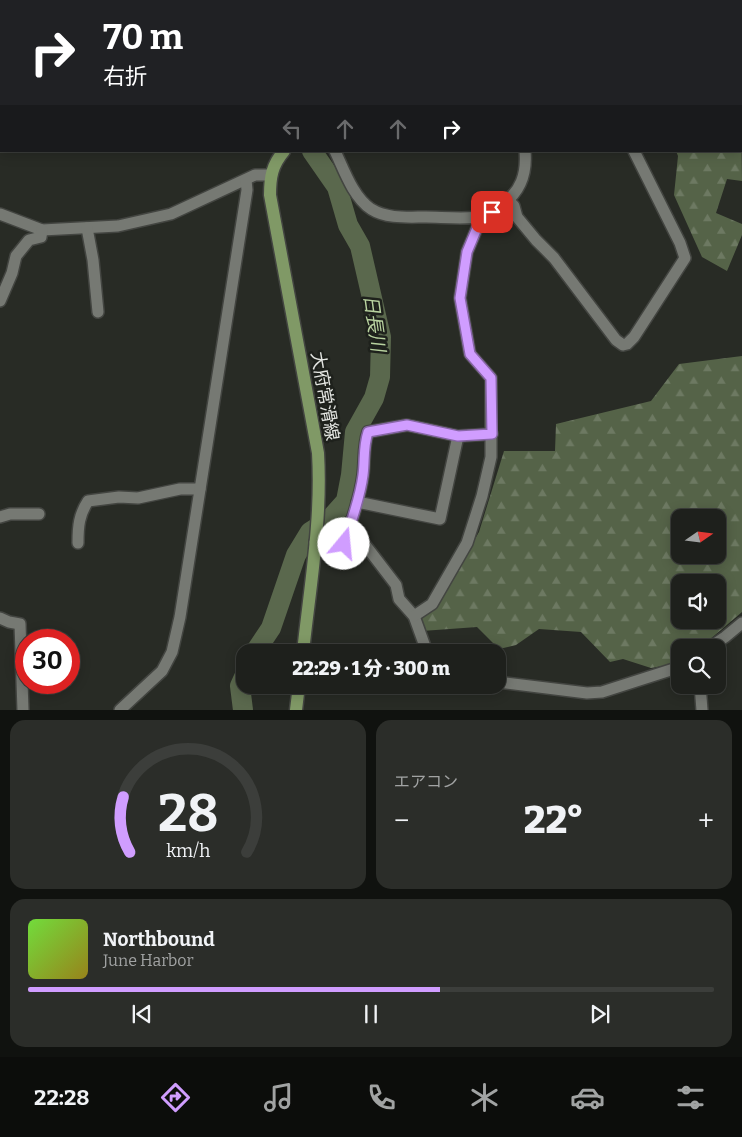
<!DOCTYPE html>
<html lang="ja">
<meta charset="utf-8">
<style>
:root{--surface:#1e201c;--page:#2b2d29;--text:#f1f3f6;--muted:#a1a3a3;--line:#3c3e3b;--accent:#d09dff}
body{margin:0;font-family:Bitter,"Noto Sans JP",serif;background:var(--page);color:var(--text);height:100vh;display:flex;flex-direction:column;font-size:19px;white-space:nowrap}
*{box-sizing:border-box;margin:0}
p{font-size:16px;color:var(--muted)}
.icon{flex:none;width:28px;height:28px;fill:none;stroke:currentColor;stroke-width:2;stroke-linecap:round;stroke-linejoin:round}
.map{position:relative;height:710px;overflow:hidden}
.details{display:flex;flex-direction:column;gap:10px;padding:10px;background:#10120f;flex:1}
.details>*{flex:none}
.banner{position:absolute;left:0px;top:0px;width:742px;height:152px;box-shadow:0 2px 12px #0003,0 0 0 1px var(--line);background:#202124;color:#fff;overflow:hidden}
.needle{width:32px;rotate:76deg}
.tools{position:absolute;left:671px;top:509px;display:grid;gap:10px}
.tools a{display:grid;place-items:center;width:55px;height:55px;border-radius:10px;background:var(--surface);box-shadow:0 2px 12px #0003,0 0 0 1px var(--line);font-size:25px}
.speed{position:absolute;left:15px;top:629px;display:flex;gap:10px;font-size:25px;font-weight:700;text-align:center}
.speed>*{display:grid;place-content:center;width:65px;height:65px;border-radius:50%;background:var(--surface);box-shadow:0 2px 12px #0003,0 0 0 1px var(--line);line-height:1}
.speed .limit{border:8px solid #d22;background:#fff;color:#111}
.pin{position:absolute;display:grid;place-items:center;width:42px;height:42px;color:#fff;margin:-21px;border-radius:10px;box-shadow:0 2px 8px #0006}
.me{position:absolute;width:55px;margin:-28px;rotate:17deg;stroke-linejoin:round;filter:drop-shadow(0 0 4px #0008)}
.turn{display:flex;align-items:center;gap:18px;height:105px;padding:0 20px;font-size:22px}
.turn .icon{width:65px;height:65px;stroke-width:2.5}
.turn b{display:block;font-size:35px;line-height:42px}
.lanes{display:flex;align-items:center;height:48px;padding:0 20px;background:#0003;justify-content:center;gap:25px;direction:ltr}
.lanes .off{opacity:.35}
.big{font-size:38px;font-weight:800;line-height:1.1}
.details .tile{flex:1;display:flex;flex-direction:column;justify-content:center;gap:8px;min-width:0;padding:0 18px;border-radius:15px;background:var(--page)}
.details .dial{align-items:center;gap:0}
.dial svg{height:130px;overflow:visible;fill:none;stroke:var(--line);stroke-width:7;stroke-linecap:round;text-anchor:middle}
.dial text{fill:var(--text);stroke:none}
.song{display:flex;align-items:center;gap:15px}
.cover{width:60px;height:60px;border-radius:8px;background:linear-gradient(135deg,hsl(100 70% 55%),hsl(50 70% 35%))}
.played{height:5px;border-radius:2px;background:linear-gradient(90deg,var(--accent) 60%,var(--line) 60%)}
.keys{display:flex;justify-content:space-around;direction:ltr}
.heat{display:flex;justify-content:space-between;align-items:center;font-size:28px;direction:ltr}
.details .tiles{flex:1;display:grid;gap:10px;grid-template-columns:1fr 1fr}
.tile:last-child{grid-column:span 2}
.trip{position:absolute;left:236px;top:644px;width:270px;height:50px;border-radius:15px;background:var(--surface);box-shadow:0 2px 12px #0003,0 0 0 1px var(--line);font-weight:800;line-height:50px;text-align:center}
.menu{display:flex;height:80px;justify-content:space-around;align-items:center;background:#0c0d0b;color:var(--muted)}
.menu .icon{width:35px;height:35px}
.menu .current{color:var(--accent)}
.menu b{font-size:22px;color:var(--text)}
.map>svg:first-child{display:block}
.forest{fill:url(#forest-firs);fill-rule:evenodd}
.lines{fill:none;stroke-linecap:round;stroke-linejoin:round}
.river{stroke:#5a684d;stroke-width:20}
.minor-casing{stroke:#434541;stroke-width:14}
.major-casing{stroke:#434541;stroke-width:15}
.highway-casing{stroke:#434541;stroke-width:18}
.minor{stroke:#767973;stroke-width:11}
.major{stroke:#809966;stroke-width:12}
.highway{stroke:#87af5e;stroke-width:15}
.route-casing{stroke:#8766a6;stroke-width:12}
.route{stroke:#d09dff;stroke-width:9}
.labels{text-anchor:middle;stroke-width:5;stroke-linejoin:round;paint-order:stroke}
.street-label{font-size:18px;fill:#e3e5e1;stroke:#1e211c}
.water-label{font-size:19px;font-style:italic;fill:#b8d29f;stroke:#1e211c}
</style>
<div class="map">
<svg width="742" height="710" viewBox="0 0 742 710">
<defs>
<pattern id="forest-firs" width="22" height="20" patternUnits="userSpaceOnUse" patternTransform="scale(1.25)"><rect width="22" height="20" fill="#556348"/><path d="M5 1l3.5 6h-7zM16 11l3.5 6h-7z" fill="#6d7962"/></pattern>
</defs>
<rect width="100%" height="100%" fill="#282b25"/>
<g class="forest">
<path d="M 741,109 L 742,181 L 727,179 L 716,213 L 742,224 L 742,235 L 727,271 L 702,257 L 674,195 L 678,156 L 676,151 L 741,151 Z"/>
<path d="M 742,356 L 742,612 L 701,647 L 680,648 L 680,663 L 651,668 L 623,659 L 610,662 L 581,632 L 539,629 L 516,645 L 499,649 L 477,627 L 422,631 L 421,618 L 435,608 L 479,532 L 504,451 L 555,451 L 556,424 L 651,401 L 679,364 ZM 680,518 L 718,518 L 718,555 L 680,555 ZM 680,582 L 718,582 L 718,620 L 680,620 Z"/>
</g>
<g class="lines">
<g class="river">
<path d="M 158,0 L 159,1"/>
<path d="M 255,652 L 271,628 L 296,555 L 310,532 L 329,520 L 346,501 L 351,475 L 355,432 L 374,398 L 380,377 L 381,337 L 360,246 L 348,225 L 337,187 L 312,151"/>
<path d="M 243,710 L 240,686 L 245,675"/>
</g>
<defs>
<g id="minor">
<path d="M 148,0 L 149,1"/>
<path d="M 521,1 L 524,0"/>
<path d="M 335,151 C 344,170 353,197 371,209 C 387,219 408,217 426,217 C 441,217 471,220 483,216 C 491,213 497,209 503,204 C 521,191 527,174 525,151"/>
<path d="M 508,200 L 514,206 L 517,217 L 536,240 L 554,258 L 616,340 L 623,345 L 627,344 L 634,337 L 685,258 L 680,243 L 634,151"/>
<path d="M 0,214 L 42,230 L 118,226 L 171,214 L 255,175 L 270,175"/>
<path d="M 87,228 L 93,260 L 98,312"/>
<path d="M 0,301 L 12,273 L 16,256 L 29,240 L 41,237 L 42,230"/>
<path d="M 357,502 L 440,519 L 458,436"/>
<path d="M 0,517 L 10,514 L 39,514"/>
<path d="M 350,525 L 396,585 L 399,599 L 414,616 L 427,652"/>
<path d="M 315,542 L 344,545 C 351,522 360,499 363,475 C 365,460 363,447 368,432 L 407,425 L 458,436 L 492,434"/>
<path d="M 78,543 C 78,526 79,515 88,501 L 119,497 L 138,498 L 180,489 L 200,489"/>
<path d="M 414,616 L 432,604 L 467,543 L 482,496 L 491,457 L 491,378 L 470,354 L 460,298 L 467,252 L 482,216"/>
<path d="M 0,618 L 9,622 L 20,624 L 23,710"/>
<path d="M 709,648 L 725,637 L 742,623"/>
<path d="M 498,682 L 587,693 L 602,692 L 680,667"/>
<path d="M 700,685 L 702,710"/>
<path d="M 120,710 L 162,671 L 172,652 L 180,617 L 247,190 L 246,180"/>
</g>
<g id="major">
<path d="M 284,151 C 272,165 270,177 270,195 L 318,453 C 322,520 310,586 303,652"/>
<path d="M 296,710 L 299,685"/>
</g>
<g id="highway">
<path d="M 218,0 L 219,1"/>
<path d="M 741,54 L 742,54"/>
</g>
</defs>
<use href="#minor" class="minor-casing"/>
<use href="#major" class="major-casing"/>
<use href="#highway" class="highway-casing"/>
<use href="#minor" class="minor"/>
<use href="#major" class="major"/>
<use href="#highway" class="highway"/>
</g>
<g class="lines">
<defs>
<path id="route" d="M 344,544 C 351,522 360,499 363,475 C 365,460 363,447 368,432 L 407,425 L 458,436 L 492,434 L 491,378 L 470,354 L 460,298 L 467,252 L 482,216 L 492,212"/>
</defs>
<use href="#route" class="route-casing"/>
<use href="#route" class="route"/>
</g>
<g class="labels">
<g class="street-label">
<text transform="translate(325 396) rotate(80)" y="6">大府常滑線</text>
</g>
<g class="water-label">
<text transform="translate(375 323) rotate(82)" y="7">日長川</text>
</g>
</g>
</svg>
<div class="tools">
<a><svg class="needle" viewBox="-14 -14 28 28"><path d="M0-13l5 13h-10z" fill="#e53935"/><path d="M0 13l5-13h-10z" fill="#a1a3a3"/></svg></a>
<a><svg class="icon" aria-label="sound" viewBox="0 0 24 24"><path d="M4 9h4l5-4v14l-5-4H4zM17 9q2 3 0 6"/></svg></a>
<a><svg class="icon" aria-label="search" viewBox="0 0 24 24"><circle cx="10" cy="10" r="6"/><path d="M15 15l6 6"/></svg></a>
</div>
<div class="speed"><div class="limit">30</div></div>
<div class="pin" style="left:492px;top:212px;background:#d93025"><svg class="icon" aria-label="arrive" viewBox="0 0 24 24"><path d="M6 21V4h12l-3 4 3 4H6"/></svg></div>
<svg class="me" style="left:344px;top:544px" viewBox="-20 -20 40 40"><circle r="19" fill="#fff"/><path d="M0-13L10 11 0 6-10 11z" fill="#d09dff"/></svg>
<div class="trip">22:29 · 1 分 · 300 m</div>
<div class="banner">
<div class="turn"><svg class="icon" aria-label="right" viewBox="0 0 24 24"><path d="M7 20v-9h11M14 6l5 5-5 5"/></svg><div><b>70 m</b>右折</div></div>
<div class="lanes"><svg class="icon off" aria-label="left" viewBox="0 0 24 24"><path d="M17 20v-9H6M10 6l-5 5 5 5"/></svg><svg class="icon off" aria-label="ahead" viewBox="0 0 24 24"><path d="M12 20V5M6 11l6-6 6 6"/></svg><svg class="icon off" aria-label="ahead" viewBox="0 0 24 24"><path d="M12 20V5M6 11l6-6 6 6"/></svg><svg class="icon" aria-label="right" viewBox="0 0 24 24"><path d="M7 20v-9h11M14 6l5 5-5 5"/></svg></div>
</div>
</div>
<section class="details">
<div class="tiles">
<div class="tile dial"><svg viewBox="0 0 100 80">
<path d="M14 69A42 42 0 1 1 86 69"/>
<path d="M14 69A42 42 0 0 1 10 35" stroke="#d09dff"/>
<text x="50" y="56" font-size="32" font-weight="700">28</text>
<text x="50" y="72" font-size="11">km/h</text>
</svg></div>
<div class="tile"><p>エアコン</p>
<div class="heat"><a>−</a><b class="big">22°</b><a>+</a></div>
</div>
<div class="tile">
<div class="song"><i class="cover"></i><div><b>Northbound</b><p>June Harbor</p></div></div>
<div class="played"></div>
<div class="keys"><svg class="icon" aria-label="previous" viewBox="0 0 24 24"><path d="M18 5L8 12l10 7zM5 5v14"/></svg><svg class="icon" aria-label="pause" viewBox="0 0 24 24"><path d="M8 5v14M16 5v14"/></svg><svg class="icon" aria-label="next" viewBox="0 0 24 24"><path d="M6 5l10 7-10 7zM19 5v14"/></svg></div>
</div>
</div>
</section>
<nav class="menu">
<b>22:28</b>
<svg class="icon current" aria-label="directions" viewBox="0 0 24 24"><path d="M12 3l9 9-9 9-9-9zM9 14v-3h6M13 9l2 2-2 2"/></svg>
<svg class="icon" aria-label="music" viewBox="0 0 24 24"><path d="M9 18V5l10-2v13"/><circle cx="6" cy="18" r="3"/><circle cx="16" cy="16" r="3"/></svg>
<svg class="icon" aria-label="phone" viewBox="0 0 24 24"><path d="M5 4h4l2 5-3 2q2 4 5 5l2-3 5 2v4C11 20 4 13 5 4z"/></svg>
<svg class="icon" aria-label="climate" viewBox="0 0 24 24"><path d="M12 3v18M4 7l16 10M4 17L20 7"/></svg>
<svg class="icon" aria-label="car" viewBox="0 0 24 24"><path d="M5 17H2v-5l4-1 3-4h7l3 4 3 1v5h-3M9 17h6M6 11h13"/><circle cx="7" cy="17" r="2"/><circle cx="17" cy="17" r="2"/></svg>
<svg class="icon" aria-label="filters" viewBox="0 0 24 24"><path d="M4 7h16M4 17h16"/><circle cx="9" cy="7" r="2"/><circle cx="15" cy="17" r="2"/></svg>
</nav>
